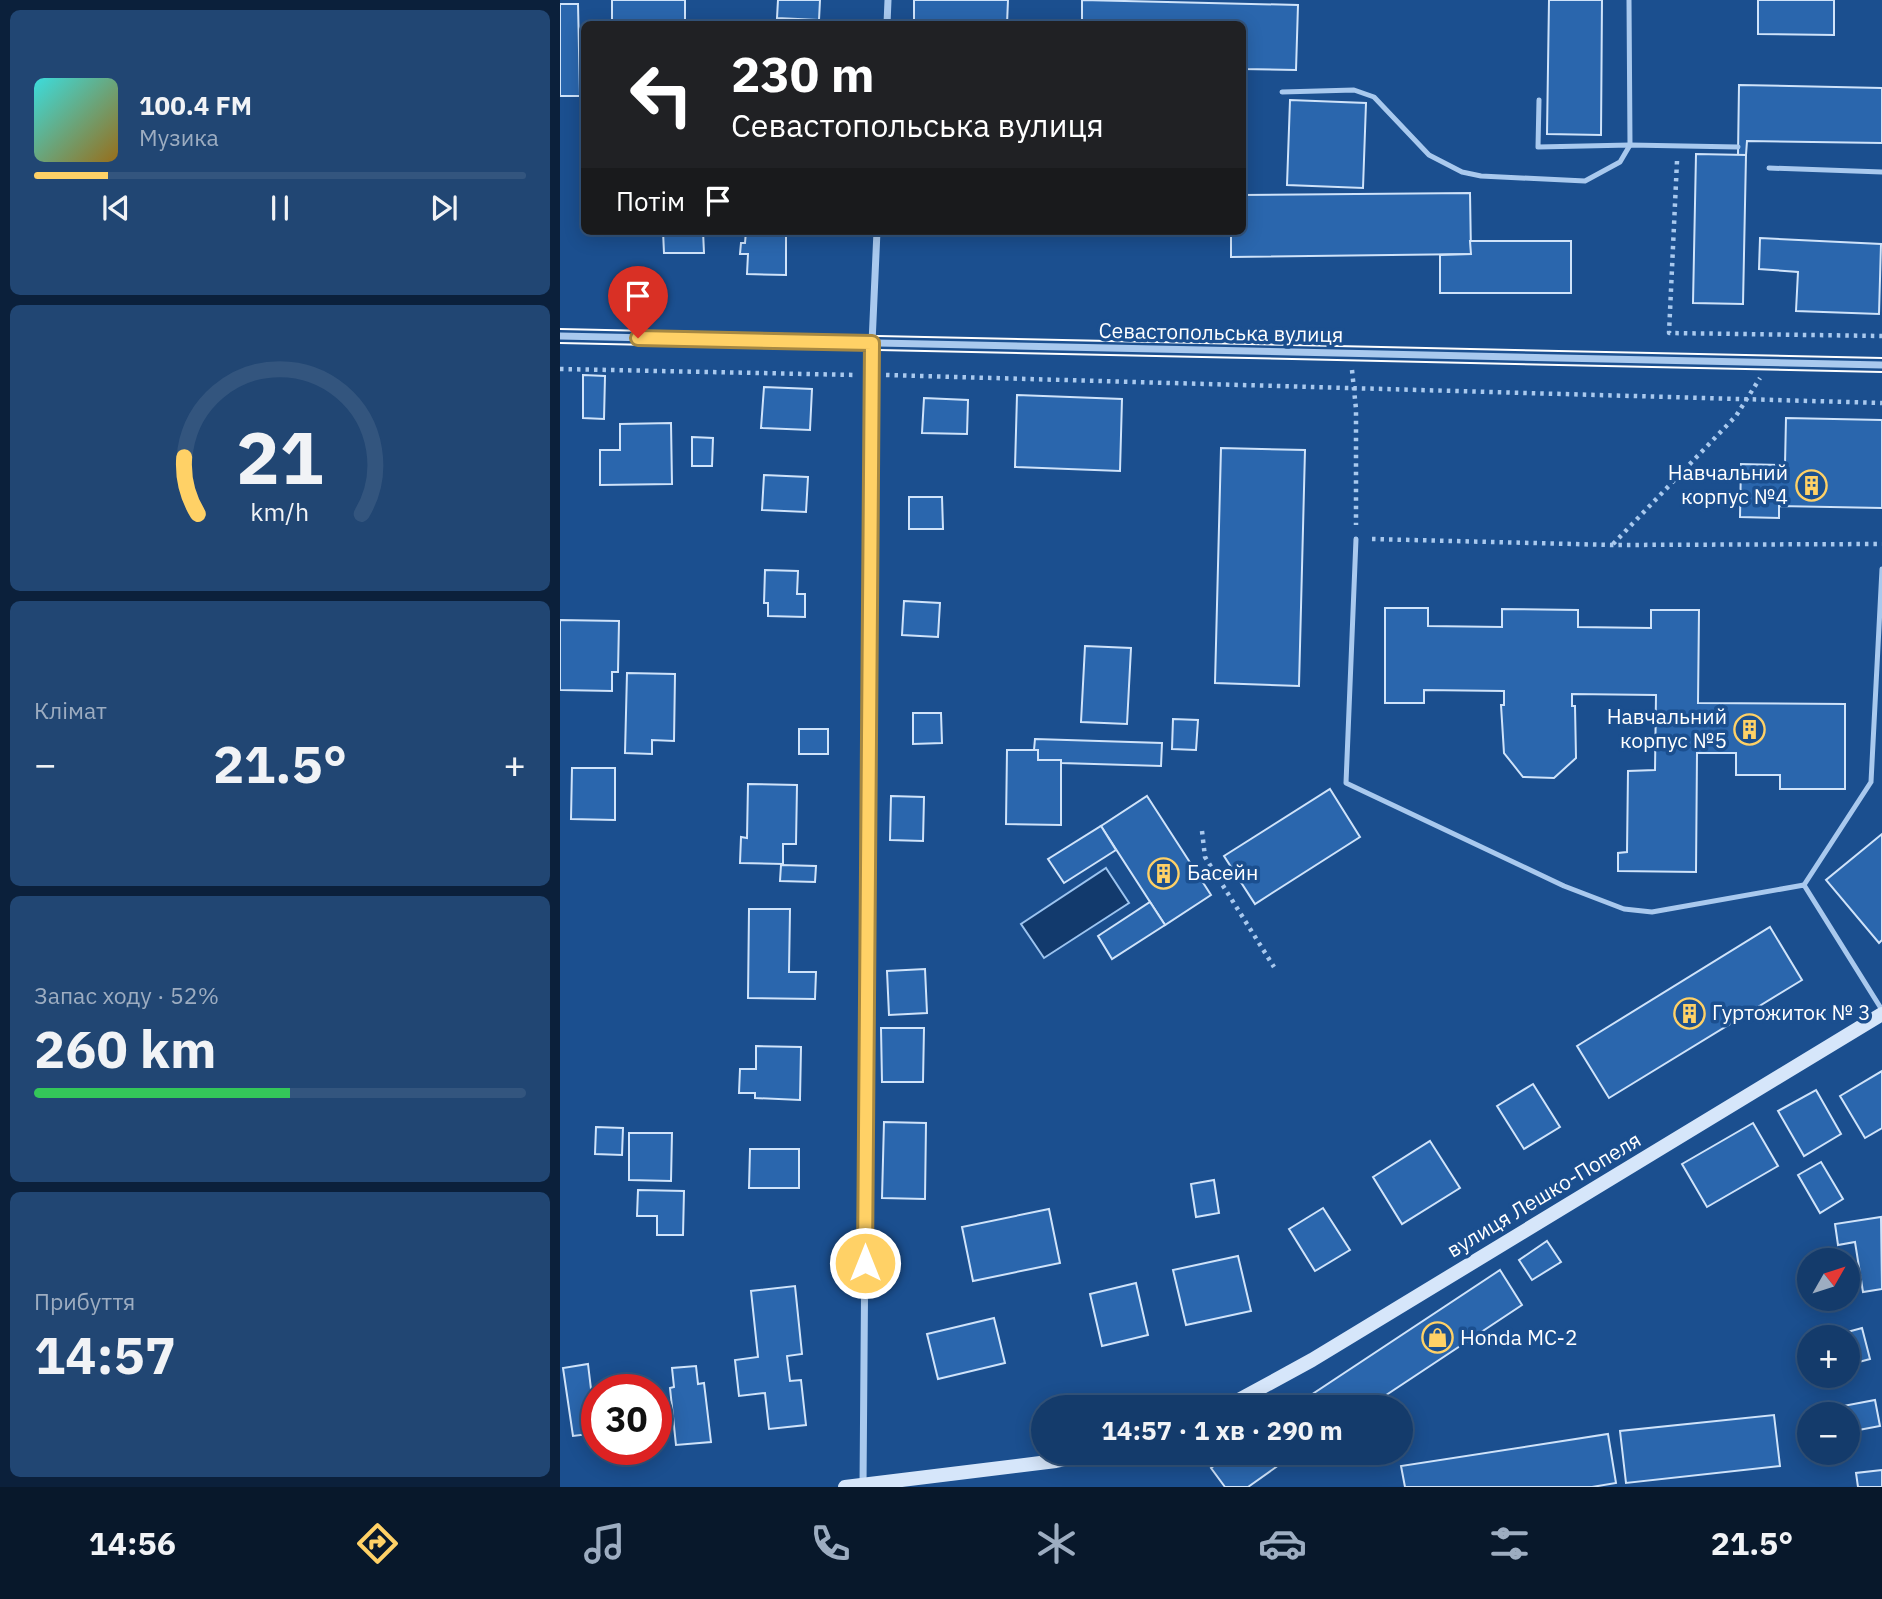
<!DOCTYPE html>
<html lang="uk">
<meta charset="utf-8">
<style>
:root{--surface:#143b6b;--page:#214673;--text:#f1f3f6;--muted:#9dadc1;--line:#33557e;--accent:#ffd166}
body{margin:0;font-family:"IBM Plex Sans",sans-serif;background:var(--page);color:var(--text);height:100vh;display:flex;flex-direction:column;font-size:26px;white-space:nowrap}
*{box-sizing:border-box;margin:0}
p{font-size:23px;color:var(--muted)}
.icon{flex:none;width:38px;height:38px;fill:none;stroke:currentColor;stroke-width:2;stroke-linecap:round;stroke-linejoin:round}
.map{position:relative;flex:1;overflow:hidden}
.side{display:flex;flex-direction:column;gap:10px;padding:10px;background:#0b203b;width:560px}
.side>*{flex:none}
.hud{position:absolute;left:21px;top:21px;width:665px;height:214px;border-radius:10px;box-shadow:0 4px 18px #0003,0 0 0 2px var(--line);background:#202124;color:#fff;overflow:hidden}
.needle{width:46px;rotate:51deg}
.controls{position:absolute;left:1237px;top:1248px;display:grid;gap:14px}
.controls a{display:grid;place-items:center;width:63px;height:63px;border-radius:50%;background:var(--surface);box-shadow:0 4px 18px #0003,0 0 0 2px var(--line);font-size:35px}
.speed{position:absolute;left:21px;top:1374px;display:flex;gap:14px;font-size:35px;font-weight:700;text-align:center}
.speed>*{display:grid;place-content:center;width:91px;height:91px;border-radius:50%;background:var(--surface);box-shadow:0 4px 18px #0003,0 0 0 2px var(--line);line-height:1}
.speed .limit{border:10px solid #d22;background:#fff;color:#111}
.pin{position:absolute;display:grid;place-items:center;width:60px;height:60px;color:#fff;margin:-72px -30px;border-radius:50% 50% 50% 0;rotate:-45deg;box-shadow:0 0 7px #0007}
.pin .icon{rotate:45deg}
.me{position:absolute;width:77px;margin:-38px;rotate:0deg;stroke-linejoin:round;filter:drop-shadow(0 0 5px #0008)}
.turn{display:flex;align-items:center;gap:24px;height:147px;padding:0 35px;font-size:32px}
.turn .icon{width:91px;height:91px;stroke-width:2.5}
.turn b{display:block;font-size:49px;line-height:60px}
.then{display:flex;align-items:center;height:66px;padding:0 35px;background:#0003;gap:14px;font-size:26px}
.big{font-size:52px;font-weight:800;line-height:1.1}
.side .card{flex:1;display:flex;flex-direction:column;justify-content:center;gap:10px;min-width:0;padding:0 24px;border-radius:10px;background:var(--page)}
.side .dial{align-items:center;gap:0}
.dial svg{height:182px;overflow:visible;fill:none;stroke:var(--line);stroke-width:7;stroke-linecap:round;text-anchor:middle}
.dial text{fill:var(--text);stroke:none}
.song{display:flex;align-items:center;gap:21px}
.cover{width:84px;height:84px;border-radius:10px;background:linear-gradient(135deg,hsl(180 70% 55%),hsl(40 70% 35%))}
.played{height:7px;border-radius:4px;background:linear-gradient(90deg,var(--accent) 15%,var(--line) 15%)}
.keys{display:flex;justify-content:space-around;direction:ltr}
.heat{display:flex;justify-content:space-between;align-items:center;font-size:38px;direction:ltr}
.charge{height:10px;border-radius:5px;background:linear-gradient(90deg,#34c759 52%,var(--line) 0)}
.trip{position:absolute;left:471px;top:1395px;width:382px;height:70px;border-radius:35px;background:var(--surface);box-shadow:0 4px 18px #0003,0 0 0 2px var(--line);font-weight:800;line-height:70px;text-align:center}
.menu{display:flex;height:112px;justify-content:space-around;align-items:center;background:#08182b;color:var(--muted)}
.menu .icon{width:49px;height:49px}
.menu .selected{color:var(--accent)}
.menu b{font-size:32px;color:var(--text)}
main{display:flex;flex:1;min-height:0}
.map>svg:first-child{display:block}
.water{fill:#123a6d;stroke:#9cc4f0;stroke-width:2}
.building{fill:#2a66ad;stroke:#cfe3fa;stroke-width:2}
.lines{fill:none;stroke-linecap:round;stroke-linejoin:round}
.path{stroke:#a9c9ee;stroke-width:4.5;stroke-dasharray:3.5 5;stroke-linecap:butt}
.lane{stroke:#a9c9ee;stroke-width:5}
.street{stroke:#a9c9ee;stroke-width:7}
.secondary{stroke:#d6e6fa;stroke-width:14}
.tram{stroke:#fff;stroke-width:2}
.route-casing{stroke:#a68842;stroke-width:18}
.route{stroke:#ffd166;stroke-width:12}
.labels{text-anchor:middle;stroke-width:7;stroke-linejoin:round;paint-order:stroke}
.street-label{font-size:21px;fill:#fff;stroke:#1b4f8f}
.poi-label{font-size:21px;fill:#fff;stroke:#1b4f8f;text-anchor:start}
</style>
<main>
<section class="side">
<div class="card">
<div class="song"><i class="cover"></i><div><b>100.4 FM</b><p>Музика</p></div></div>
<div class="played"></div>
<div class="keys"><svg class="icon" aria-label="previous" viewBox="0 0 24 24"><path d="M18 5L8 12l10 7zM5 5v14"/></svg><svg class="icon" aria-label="pause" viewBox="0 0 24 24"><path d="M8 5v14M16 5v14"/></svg><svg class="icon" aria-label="next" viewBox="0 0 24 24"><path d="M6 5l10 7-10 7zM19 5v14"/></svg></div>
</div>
<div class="card dial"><svg viewBox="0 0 100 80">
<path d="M14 69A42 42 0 1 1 86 69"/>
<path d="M14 69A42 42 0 0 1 8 44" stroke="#ffd166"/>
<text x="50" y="56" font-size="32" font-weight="700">21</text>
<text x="50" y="72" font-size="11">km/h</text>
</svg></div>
<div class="card"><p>Клімат</p>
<div class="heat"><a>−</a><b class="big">21.5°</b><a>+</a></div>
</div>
<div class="card"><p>Запас ходу · 52%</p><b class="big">260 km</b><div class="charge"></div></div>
<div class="card"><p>Прибуття</p><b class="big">14:57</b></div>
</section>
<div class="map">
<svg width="1322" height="1487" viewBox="0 0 1322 1487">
<rect width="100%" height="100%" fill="#1b4f8f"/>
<path class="water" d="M 546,868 L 569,903 L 484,958 L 461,924 Z"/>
<g class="building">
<path d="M 52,0 L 125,0 L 125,24 L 77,24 L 77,20 L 52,20 Z"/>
<path d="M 218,0 L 260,0 L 259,20 L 217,18 Z"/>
<path d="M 354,0 L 448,0 L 447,24 L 354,23 Z"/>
<path d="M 522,0 L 738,5 L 736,70 L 682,69 L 682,24 L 522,24 Z"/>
<path d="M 989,0 L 1042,0 L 1041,135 L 987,134 Z"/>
<path d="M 1198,0 L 1274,0 L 1274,35 L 1198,34 Z"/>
<path d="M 0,4 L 18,4 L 20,96 L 0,96 Z"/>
<path d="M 1179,85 L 1322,88 L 1322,143 L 1187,141 L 1186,155 L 1178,155 Z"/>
<path d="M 730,100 L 806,103 L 803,188 L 727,185 Z"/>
<path d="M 1136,154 L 1186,155 L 1183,304 L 1133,303 Z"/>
<path d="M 910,193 L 911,254 L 671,257 L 671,231 L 682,231 L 682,195 Z"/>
<path d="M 103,231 L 143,231 L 144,253 L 104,253 Z"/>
<path d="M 186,231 L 226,231 L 226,275 L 187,274 L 188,254 L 180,254 L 181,243 L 185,243 Z"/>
<path d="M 1200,238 L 1321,244 L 1319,314 L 1236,311 L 1238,272 L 1199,269 Z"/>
<path d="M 910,241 L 1011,241 L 1011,293 L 880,293 L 880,255 L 911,254 Z"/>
<path d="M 23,375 L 45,376 L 44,419 L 23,418 Z"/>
<path d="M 204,387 L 252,389 L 250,430 L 201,428 Z"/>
<path d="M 457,395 L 562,399 L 560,471 L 455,467 Z"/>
<path d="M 364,398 L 408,400 L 407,434 L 362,433 Z"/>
<path d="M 1226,418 L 1322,420 L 1322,508 L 1219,506 L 1219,518 L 1180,517 L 1181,464 L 1225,465 Z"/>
<path d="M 111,423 L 112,484 L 40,485 L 40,450 L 60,450 L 60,424 Z"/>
<path d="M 132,437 L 153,438 L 152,466 L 132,466 Z"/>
<path d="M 661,448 L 745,450 L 739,686 L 655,683 Z"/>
<path d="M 204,475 L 248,477 L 246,512 L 202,510 Z"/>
<path d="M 349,497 L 382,497 L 383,529 L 349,529 Z"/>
<path d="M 205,570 L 238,571 L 237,594 L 245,594 L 245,617 L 208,616 L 208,603 L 204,603 Z"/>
<path d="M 344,601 L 380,603 L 378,637 L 342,635 Z"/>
<path d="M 825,608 L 868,608 L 868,626 L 942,627 L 942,609 L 1018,610 L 1018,627 L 1091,628 L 1091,610 L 1139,610 L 1138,703 L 1285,704 L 1285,789 L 1220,789 L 1220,775 L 1176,775 L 1176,753 L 1137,753 L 1136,872 L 1058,871 L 1058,853 L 1067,852 L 1068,771 L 1095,770 L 1096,695 L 1012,694 L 1012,706 L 1015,706 L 1016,758 L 994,778 L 963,777 L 944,753 L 941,705 L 944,705 L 944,691 L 864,690 L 864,703 L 825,703 Z"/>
<path d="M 0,620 L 59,621 L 58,672 L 52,672 L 52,691 L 0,690 Z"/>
<path d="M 525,646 L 571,648 L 567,724 L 521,722 Z"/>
<path d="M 67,673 L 115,674 L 114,741 L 92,740 L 92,754 L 65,753 Z"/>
<path d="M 353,713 L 381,713 L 382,743 L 353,744 Z"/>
<path d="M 613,719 L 638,720 L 636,750 L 612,749 Z"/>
<rect x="239" y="729" width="29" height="25"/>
<path d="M 475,739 L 602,743 L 601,766 L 501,763 L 501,760 L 478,760 L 478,750 L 474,750 Z"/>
<path d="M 447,750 L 478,750 L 478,760 L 501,760 L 501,825 L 446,824 Z"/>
<path d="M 12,768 L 55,768 L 55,820 L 11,819 Z"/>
<path d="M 188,784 L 237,785 L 236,844 L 223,844 L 223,864 L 180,863 L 181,837 L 187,838 Z"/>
<path d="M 770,789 L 800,837 L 695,904 L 664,856 Z"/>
<path d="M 331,796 L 364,797 L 363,841 L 330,840 Z"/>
<path d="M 587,796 L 651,895 L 605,925 L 541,826 Z"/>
<path d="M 541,826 L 556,850 L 504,883 L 488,859 Z"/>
<path d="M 1322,834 L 1322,940 L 1319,943 L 1266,880 Z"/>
<path d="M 221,865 L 256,866 L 255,882 L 220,881 Z"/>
<path d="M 590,902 L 605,925 L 552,959 L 538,936 Z"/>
<path d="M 189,909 L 230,909 L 229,972 L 256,972 L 255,999 L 188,998 Z"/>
<path d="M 1210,927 L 1242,980 L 1049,1098 L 1017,1046 Z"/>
<path d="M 365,969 L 367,1013 L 329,1015 L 327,971 Z"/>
<path d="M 321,1028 L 364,1028 L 363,1082 L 322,1082 Z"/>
<path d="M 196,1046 L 241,1047 L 240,1100 L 195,1098 L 195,1093 L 179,1093 L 180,1069 L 196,1069 Z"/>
<path d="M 1322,1071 L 1322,1128 L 1305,1138 L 1280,1096 Z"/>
<path d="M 973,1084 L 1000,1127 L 964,1149 L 937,1106 Z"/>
<path d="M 1256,1090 L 1281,1134 L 1244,1156 L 1218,1111 Z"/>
<path d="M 324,1122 L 366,1123 L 365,1199 L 322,1198 Z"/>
<path d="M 1193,1123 L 1218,1166 L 1147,1207 L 1122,1164 Z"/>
<path d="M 36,1127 L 63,1128 L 62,1155 L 35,1154 Z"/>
<path d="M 69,1133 L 112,1133 L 111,1181 L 69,1180 Z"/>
<path d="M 870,1141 L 900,1188 L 842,1224 L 813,1177 Z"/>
<path d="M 190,1149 L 239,1149 L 239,1188 L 189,1188 Z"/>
<path d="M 1261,1162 L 1283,1199 L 1260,1213 L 1238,1175 Z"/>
<path d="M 654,1180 L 659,1213 L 636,1217 L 631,1184 Z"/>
<path d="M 78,1190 L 124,1191 L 123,1235 L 97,1235 L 97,1216 L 77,1216 Z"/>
<path d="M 763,1208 L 790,1250 L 755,1271 L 729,1229 Z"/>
<path d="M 489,1209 L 500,1263 L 413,1281 L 402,1227 Z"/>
<path d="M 1321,1217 L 1322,1289 L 1303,1292 L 1295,1242 L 1278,1245 L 1275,1224 Z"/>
<path d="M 987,1241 L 1001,1262 L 972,1280 L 959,1260 Z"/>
<path d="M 678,1256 L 691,1311 L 626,1325 L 613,1270 Z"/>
<path d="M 940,1270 L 962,1305 L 808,1407 L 760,1407 L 751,1395 Z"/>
<path d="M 576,1283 L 588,1335 L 542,1346 L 530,1294 Z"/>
<path d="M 235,1286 L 242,1354 L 227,1356 L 230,1381 L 241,1380 L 246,1425 L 209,1429 L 205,1393 L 179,1396 L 175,1360 L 198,1357 L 191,1291 Z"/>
<path d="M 434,1318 L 445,1363 L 378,1379 L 367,1334 Z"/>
<path d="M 1302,1328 L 1310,1359 L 1288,1365 L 1288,1337 L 1269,1337 Z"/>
<path d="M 28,1364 L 31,1389 L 58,1385 L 59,1390 L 37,1390 L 37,1433 L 13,1436 L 3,1368 Z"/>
<path d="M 136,1366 L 138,1384 L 144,1383 L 151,1442 L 116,1445 L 110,1388 L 114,1387 L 112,1368 Z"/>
<path d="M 1315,1400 L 1320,1426 L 1288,1432 L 1288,1414 L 1284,1414 L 1283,1406 Z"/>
<path d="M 1214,1415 L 1220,1466 L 1066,1483 L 1060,1431 Z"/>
<path d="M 1048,1434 L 1056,1483 L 1032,1487 L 845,1487 L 841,1466 Z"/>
<path d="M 673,1452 L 721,1452 L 726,1460 L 688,1487 L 665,1487 L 651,1468 Z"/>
<path d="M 1322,1470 L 1322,1487 L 1298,1487 L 1296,1473 Z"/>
</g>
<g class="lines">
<g class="path">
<path d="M 1117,161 L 1109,333 L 1322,336"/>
<path d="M 0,369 L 297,375"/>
<path d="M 792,370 L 796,409 L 796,525"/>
<path d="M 326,375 L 1322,403"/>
<path d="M 812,539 L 1053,545 L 1322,544"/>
<path d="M 1053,544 L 1176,416 L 1200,378"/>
<path d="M 642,831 L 645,857 L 714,967"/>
</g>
<g class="lane">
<path d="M 722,92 L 794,90 L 814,97 L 869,155 L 902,172 L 921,176 L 1025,181 L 1060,162 L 1070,145 L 1069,0"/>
<path d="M 979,100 L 978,147 L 1070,145 L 1178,147"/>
<path d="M 1209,168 L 1322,172"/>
<path d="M 796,539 L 786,783 L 1004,886 L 1064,909 L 1092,912 L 1244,885 L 1322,1010"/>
<path d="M 1244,885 L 1311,782 L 1322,569"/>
</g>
<g class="street">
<path d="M 327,24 L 328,0"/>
<path d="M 0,336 L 1322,365"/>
<path d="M 303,1487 L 312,343 L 317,231"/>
</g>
<g class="secondary">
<path d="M 666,1407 L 752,1360 L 1322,1014"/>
<path d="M 285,1487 L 496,1461 L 541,1452"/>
</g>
<g class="tram">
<path d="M 0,329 L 1322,358"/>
<path d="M 0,343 L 1322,372"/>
</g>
</g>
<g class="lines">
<defs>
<path id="route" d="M 78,338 L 312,343 L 305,1263"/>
</defs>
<use href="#route" class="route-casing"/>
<use href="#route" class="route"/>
</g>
<defs>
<symbol id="building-ring" viewBox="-11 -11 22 22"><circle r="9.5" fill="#1b4f8f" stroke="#ffd166" stroke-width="1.5"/><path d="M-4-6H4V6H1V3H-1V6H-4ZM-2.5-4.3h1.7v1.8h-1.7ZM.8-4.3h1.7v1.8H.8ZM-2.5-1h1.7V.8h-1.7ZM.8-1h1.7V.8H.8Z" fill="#ffd166"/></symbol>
<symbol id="shop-ring" viewBox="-11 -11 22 22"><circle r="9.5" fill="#1b4f8f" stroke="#ffd166" stroke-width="1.5"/><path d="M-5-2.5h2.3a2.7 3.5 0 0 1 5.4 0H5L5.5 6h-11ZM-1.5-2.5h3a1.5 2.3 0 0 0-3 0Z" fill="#ffd166"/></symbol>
</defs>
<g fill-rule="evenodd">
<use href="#building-ring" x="1234" y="468" width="35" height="35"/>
<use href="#building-ring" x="1172" y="712" width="35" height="35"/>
<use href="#building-ring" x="586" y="856" width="35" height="35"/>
<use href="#building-ring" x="1112" y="996" width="35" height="35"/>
<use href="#shop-ring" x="860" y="1320" width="35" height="35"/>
</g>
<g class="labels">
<g class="street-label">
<text transform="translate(661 333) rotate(1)" y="7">Севастопольська вулиця</text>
<text transform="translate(984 1195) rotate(-31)" y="7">вулиця Лешко-Попеля</text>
</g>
<g class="poi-label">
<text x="1228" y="480" text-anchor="end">Навчальний<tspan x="1228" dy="24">корпус №4</tspan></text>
<text x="1167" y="724" text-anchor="end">Навчальний<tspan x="1167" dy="24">корпус №5</tspan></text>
<text x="627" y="880">Басейн</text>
<text x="1152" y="1020">Гуртожиток № 3</text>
<text x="900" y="1345">Honda МС-2</text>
</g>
</g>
</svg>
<div class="controls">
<a><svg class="needle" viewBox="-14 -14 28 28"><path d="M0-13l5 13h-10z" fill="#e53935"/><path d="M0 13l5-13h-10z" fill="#9dadc1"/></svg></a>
<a>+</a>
<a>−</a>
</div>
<div class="speed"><div class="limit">30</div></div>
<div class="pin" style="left:78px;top:338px;background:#d93025"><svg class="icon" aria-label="arrive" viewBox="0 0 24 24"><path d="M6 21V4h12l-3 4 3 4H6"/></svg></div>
<svg class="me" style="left:305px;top:1263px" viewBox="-20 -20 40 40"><circle r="17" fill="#ffd166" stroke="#fff" stroke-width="3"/><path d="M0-11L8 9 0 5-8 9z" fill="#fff"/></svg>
<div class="trip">14:57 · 1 хв · 290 m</div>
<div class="hud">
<div class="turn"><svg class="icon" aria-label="left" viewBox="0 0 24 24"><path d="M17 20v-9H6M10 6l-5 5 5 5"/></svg><div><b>230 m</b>Севастопольська вулиця</div></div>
<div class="then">Потім<svg class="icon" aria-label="arrive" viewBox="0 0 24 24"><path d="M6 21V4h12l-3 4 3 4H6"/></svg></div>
</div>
</div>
</main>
<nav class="menu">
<b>14:56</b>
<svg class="icon selected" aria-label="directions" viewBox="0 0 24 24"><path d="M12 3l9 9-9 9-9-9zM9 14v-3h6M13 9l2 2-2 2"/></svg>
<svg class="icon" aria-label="music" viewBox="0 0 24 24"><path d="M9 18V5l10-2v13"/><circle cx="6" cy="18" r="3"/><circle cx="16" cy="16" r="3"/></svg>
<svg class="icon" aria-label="phone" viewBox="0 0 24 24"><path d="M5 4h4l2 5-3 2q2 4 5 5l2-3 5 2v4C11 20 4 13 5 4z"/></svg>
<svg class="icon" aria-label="climate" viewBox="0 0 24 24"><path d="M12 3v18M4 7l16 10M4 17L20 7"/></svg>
<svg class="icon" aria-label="car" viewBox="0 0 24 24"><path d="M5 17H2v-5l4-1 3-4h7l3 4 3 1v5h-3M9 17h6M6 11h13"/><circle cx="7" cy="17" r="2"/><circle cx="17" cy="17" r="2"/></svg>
<svg class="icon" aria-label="filters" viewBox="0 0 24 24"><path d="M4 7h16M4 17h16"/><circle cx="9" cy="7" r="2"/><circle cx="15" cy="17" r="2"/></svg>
<b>21.5°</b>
</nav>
